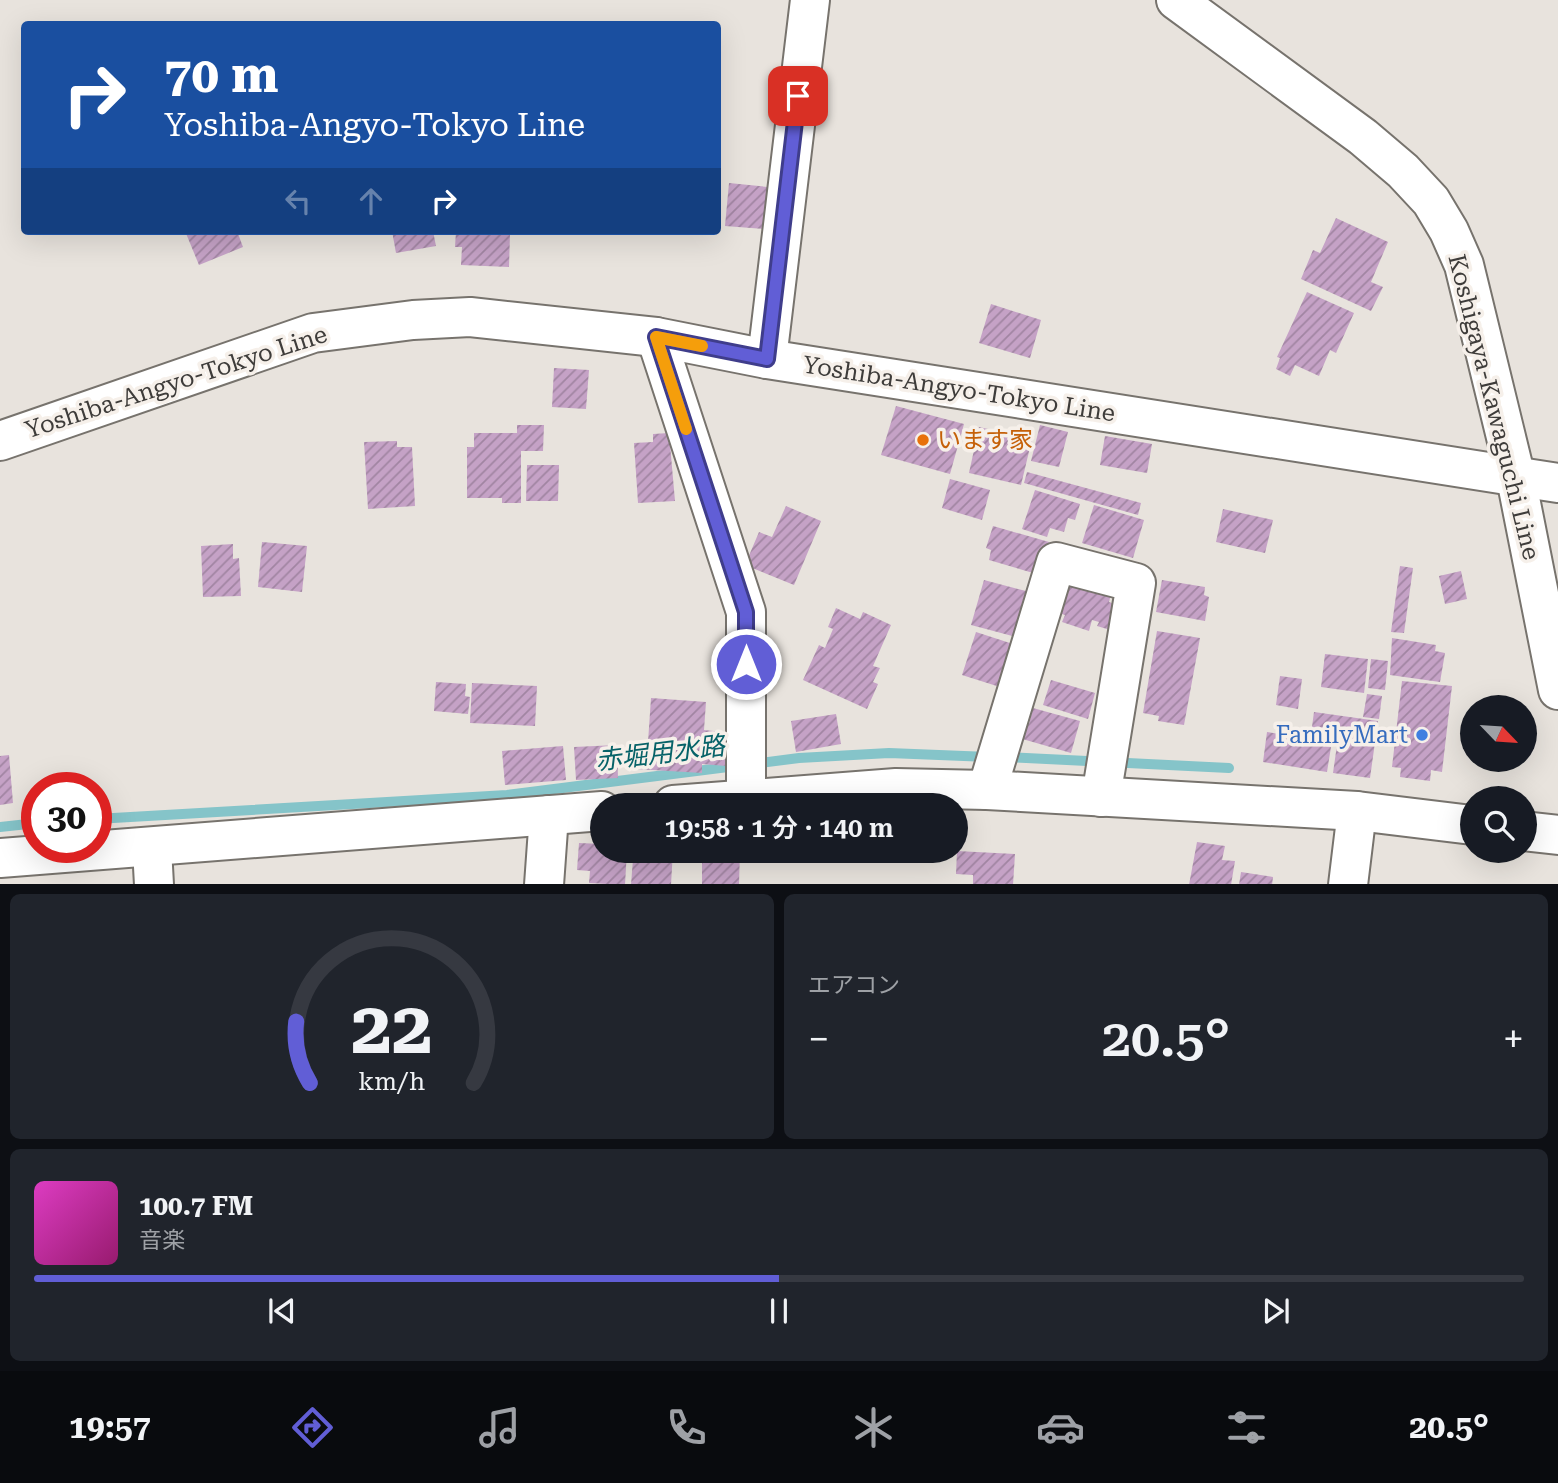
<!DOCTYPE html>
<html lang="ja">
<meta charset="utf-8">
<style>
:root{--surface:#171b24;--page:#20242c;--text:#f1f3f6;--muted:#9ea1a6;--line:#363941;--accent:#615ed6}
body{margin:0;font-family:"Roboto Serif","Noto Sans JP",serif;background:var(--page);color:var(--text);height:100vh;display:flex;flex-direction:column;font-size:26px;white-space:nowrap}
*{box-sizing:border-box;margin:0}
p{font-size:23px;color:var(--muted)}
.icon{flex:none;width:38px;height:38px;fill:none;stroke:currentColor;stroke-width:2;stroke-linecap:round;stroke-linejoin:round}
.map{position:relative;height:884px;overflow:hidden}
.drawer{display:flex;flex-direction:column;gap:10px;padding:10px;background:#0d0f14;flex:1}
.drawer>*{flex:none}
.guide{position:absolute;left:21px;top:21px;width:700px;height:214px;border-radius:7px;box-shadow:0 7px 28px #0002;background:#1a4fa0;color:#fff;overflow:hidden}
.needle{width:46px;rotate:115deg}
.controls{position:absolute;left:1460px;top:695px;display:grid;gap:14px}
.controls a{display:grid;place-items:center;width:77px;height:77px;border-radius:50%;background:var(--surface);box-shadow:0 7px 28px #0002;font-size:35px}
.speed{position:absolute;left:21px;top:772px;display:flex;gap:14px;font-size:35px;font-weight:700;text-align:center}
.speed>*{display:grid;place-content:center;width:91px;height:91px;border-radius:50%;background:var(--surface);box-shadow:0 7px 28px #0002;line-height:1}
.speed .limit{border:10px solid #d22;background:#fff;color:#111}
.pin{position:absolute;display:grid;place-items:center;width:60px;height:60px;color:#fff;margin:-30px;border-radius:14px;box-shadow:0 4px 10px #0006}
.me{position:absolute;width:77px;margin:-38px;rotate:0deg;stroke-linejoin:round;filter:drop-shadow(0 0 5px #0008)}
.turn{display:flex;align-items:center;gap:24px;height:147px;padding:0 28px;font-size:32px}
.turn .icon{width:91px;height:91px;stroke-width:2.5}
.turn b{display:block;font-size:49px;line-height:60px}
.lanes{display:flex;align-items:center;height:66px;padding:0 28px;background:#0003;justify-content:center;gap:35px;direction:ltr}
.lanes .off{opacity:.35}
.big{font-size:52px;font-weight:600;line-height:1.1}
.drawer .card{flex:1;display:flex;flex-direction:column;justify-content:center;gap:10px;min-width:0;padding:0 24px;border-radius:10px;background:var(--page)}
.drawer .dial{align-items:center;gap:0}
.dial svg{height:182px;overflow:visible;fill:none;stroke:var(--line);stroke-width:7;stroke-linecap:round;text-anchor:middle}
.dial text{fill:var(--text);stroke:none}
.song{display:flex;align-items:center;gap:21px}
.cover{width:84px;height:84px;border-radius:10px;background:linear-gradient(135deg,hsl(310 70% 55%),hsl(320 70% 35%))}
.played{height:7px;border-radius:4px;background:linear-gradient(90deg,var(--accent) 50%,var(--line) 50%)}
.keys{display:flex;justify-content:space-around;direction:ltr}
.heat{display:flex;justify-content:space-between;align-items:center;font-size:38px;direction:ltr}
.drawer .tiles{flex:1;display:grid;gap:10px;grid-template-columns:1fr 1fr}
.card:last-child{grid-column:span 2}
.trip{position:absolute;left:590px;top:793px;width:378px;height:70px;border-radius:35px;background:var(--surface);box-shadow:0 7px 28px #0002;font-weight:600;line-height:70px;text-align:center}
.dock{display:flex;height:112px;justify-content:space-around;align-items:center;background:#090b0e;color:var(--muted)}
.dock .icon{width:49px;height:49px}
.dock .selected{color:var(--accent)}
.dock b{font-size:32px;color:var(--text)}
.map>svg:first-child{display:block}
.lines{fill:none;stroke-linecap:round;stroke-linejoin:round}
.stream{stroke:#85c4c9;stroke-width:10}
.building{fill:url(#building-hatch)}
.minor-casing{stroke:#77736d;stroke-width:42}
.major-casing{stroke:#77736d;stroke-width:42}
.minor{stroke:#fff;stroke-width:38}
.major{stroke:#fff;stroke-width:38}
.route-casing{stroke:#3f3d8b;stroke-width:18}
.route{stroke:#615ed6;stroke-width:12}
.slow{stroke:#f59e0b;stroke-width:12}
.food-dot{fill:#e8710a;stroke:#f6f0ea;stroke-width:2.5}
.shop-dot{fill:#3f7fe0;stroke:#f6f0ea;stroke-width:2.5}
.labels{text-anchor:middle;stroke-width:7;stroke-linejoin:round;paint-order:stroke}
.street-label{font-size:24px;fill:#3e3c3a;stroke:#f6f0ea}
.food-label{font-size:24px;fill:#c56008;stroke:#f6f0ea;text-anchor:start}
.shop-label{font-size:24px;fill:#366cbe;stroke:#f6f0ea;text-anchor:end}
.water-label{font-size:26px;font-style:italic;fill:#066268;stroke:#f6f0ea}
</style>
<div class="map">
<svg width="1558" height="885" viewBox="0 0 1558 885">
<defs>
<pattern id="building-hatch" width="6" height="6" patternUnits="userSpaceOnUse" patternTransform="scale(1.75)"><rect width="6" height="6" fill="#c5a2c6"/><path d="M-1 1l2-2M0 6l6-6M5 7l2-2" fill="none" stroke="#a185a2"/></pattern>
</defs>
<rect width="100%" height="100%" fill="#e8e3dd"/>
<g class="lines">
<g class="stream">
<path d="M 1005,757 L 1229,768"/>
<path d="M 96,819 L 507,795 L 799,758 L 889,753 L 989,757"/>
<path d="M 0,827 L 37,823"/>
</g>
</g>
<g class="building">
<path d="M 729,183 L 768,187 L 764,229 L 725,226 Z"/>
<path d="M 1336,218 L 1388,242 L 1371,282 L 1383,287 L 1371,311 L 1301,279 L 1313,250 L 1320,253 Z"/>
<path d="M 185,231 L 237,231 L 243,247 L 199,265 Z"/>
<path d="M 392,231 L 433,231 L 436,246 L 396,253 Z"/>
<path d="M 456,231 L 510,234 L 509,267 L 461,265 L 462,247 L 455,247 Z"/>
<path d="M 1307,292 L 1354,313 L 1336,353 L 1330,350 L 1319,376 L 1295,365 L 1290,376 L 1276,369 L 1280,358 L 1277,357 Z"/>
<path d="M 991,304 L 1041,320 L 1030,358 L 979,343 Z"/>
<path d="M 554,368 L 589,370 L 586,409 L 552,407 Z"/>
<path d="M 896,406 L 964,424 L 950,474 L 881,455 Z"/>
<path d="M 517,425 L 544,425 L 543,451 L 521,451 L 521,503 L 502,503 L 502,498 L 467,498 L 467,447 L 474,447 L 474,433 L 517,433 Z"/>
<path d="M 1040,425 L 1068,432 L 1059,467 L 1031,461 Z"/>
<path d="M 979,427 L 1032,439 L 1021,485 L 969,473 Z"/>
<path d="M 669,433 L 675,501 L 638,503 L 634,443 L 653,442 L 653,434 Z"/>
<path d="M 1105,436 L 1152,444 L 1147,473 L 1100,465 Z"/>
<path d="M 397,441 L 397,447 L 412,447 L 415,506 L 368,509 L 364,442 Z"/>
<path d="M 527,465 L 559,465 L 558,501 L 526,501 Z"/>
<path d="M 1027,472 L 1141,503 L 1138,515 L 1024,483 Z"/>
<path d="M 950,479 L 990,490 L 982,520 L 942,508 Z"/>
<path d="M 1035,490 L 1080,504 L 1075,520 L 1068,518 L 1064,532 L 1050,528 L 1047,537 L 1022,529 Z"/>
<path d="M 1094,505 L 1144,520 L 1133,558 L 1082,543 Z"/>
<path d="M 786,506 L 821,521 L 794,585 L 745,565 L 759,532 L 772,537 Z"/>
<path d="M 1223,509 L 1273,520 L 1265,553 L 1216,542 Z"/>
<path d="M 993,526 L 1049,542 L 1040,575 L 989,560 L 991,550 L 986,548 Z"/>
<path d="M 262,542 L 307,546 L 302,592 L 258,587 Z"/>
<path d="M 233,544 L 233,559 L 239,558 L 241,596 L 203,597 L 201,546 Z"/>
<path d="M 1400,566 L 1413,568 L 1404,633 L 1391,632 Z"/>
<path d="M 1461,571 L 1467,599 L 1445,604 L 1439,576 Z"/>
<path d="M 1071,575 L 1111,594 L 1109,602 L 1120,606 L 1117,632 L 1097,626 L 1099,622 L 1092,620 L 1089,631 L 1062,622 L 1065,615 L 1059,613 Z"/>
<path d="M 984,580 L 1026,591 L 1022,603 L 1029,605 L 1020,638 L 971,625 Z"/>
<path d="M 1162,580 L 1205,587 L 1204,595 L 1209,597 L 1205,621 L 1156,612 Z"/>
<path d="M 836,608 L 860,619 L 863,612 L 891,625 L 873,666 L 880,668 L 873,682 L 878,684 L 867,709 L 803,680 L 819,645 L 825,648 L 833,629 L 828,627 Z"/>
<path d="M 1157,631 L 1200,638 L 1184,725 L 1158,721 L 1159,716 L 1143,713 Z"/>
<path d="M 976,632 L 1016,645 L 1003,688 L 962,675 Z"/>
<path d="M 1392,638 L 1436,645 L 1435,651 L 1445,653 L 1440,682 L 1390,675 Z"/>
<path d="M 1325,654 L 1368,659 L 1364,693 L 1321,687 Z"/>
<path d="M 1371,659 L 1388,661 L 1385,690 L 1368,688 Z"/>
<path d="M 1280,676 L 1302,679 L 1298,709 L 1276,705 Z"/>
<path d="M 1051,680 L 1095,693 L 1088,719 L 1043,705 Z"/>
<path d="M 1402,681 L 1452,686 L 1442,772 L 1431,770 L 1430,781 L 1400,777 L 1401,768 L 1392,767 Z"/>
<path d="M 436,682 L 466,684 L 465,696 L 470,697 L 468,714 L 434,711 Z"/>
<path d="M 472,683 L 537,686 L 535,726 L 470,723 Z"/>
<path d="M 1367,694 L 1382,696 L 1379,719 L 1363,717 Z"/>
<path d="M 651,698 L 706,702 L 704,730 L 723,732 L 723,745 L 727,746 L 726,766 L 702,764 L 702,773 L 636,769 L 638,741 L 648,742 Z"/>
<path d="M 1033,708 L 1080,721 L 1071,753 L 1019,738 L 1024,723 L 1029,724 Z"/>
<path d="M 1314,712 L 1378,721 L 1370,778 L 1333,773 L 1338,738 L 1311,734 Z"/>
<path d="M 836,714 L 841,744 L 796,752 L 791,721 Z"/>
<path d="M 1267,732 L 1298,737 L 1297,743 L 1331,747 L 1327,772 L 1263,762 Z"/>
<path d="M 617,745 L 618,778 L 576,780 L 574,747 Z"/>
<path d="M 563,746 L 566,780 L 505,785 L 502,751 Z"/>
<path d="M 9,755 L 13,803 L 0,805 L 0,756 Z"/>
<path d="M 1197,842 L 1225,846 L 1222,860 L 1235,861 L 1231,885 L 1189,885 Z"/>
<path d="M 579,843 L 602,844 L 602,850 L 627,850 L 625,885 L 589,883 L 590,871 L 577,870 Z"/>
<path d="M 644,850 L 673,850 L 671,885 L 631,885 L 633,859 L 643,859 Z"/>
<path d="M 702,850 L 740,850 L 739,885 L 702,885 Z"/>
<path d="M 957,851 L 1015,854 L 1013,885 L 973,885 L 973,875 L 956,874 Z"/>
<path d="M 1241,872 L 1273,877 L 1272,885 L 1239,885 Z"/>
</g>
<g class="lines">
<defs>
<g id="minor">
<path d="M 656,337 L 746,612 L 746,799"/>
<path d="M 767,359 L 810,0"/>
<path d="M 987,790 L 1056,562 L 1136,583 L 1101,797"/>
<path d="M 673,805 L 896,788 L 987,790 L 1357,811 L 1472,825"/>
<path d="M 1524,831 L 1558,835"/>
<path d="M 152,848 L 154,885"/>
<path d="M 0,858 L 602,811"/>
<path d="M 544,885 L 549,815"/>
<path d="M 1348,885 L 1357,811"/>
</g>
<g id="major">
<path d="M 1176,0 L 1363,137 L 1403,171 L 1431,201 L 1449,231 L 1464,265 L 1516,478 L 1558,690"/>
<path d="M 0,441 L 313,333 L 413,320 L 470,317 L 656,337 L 767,359 L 1558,483"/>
</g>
</defs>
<use href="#minor" class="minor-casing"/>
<use href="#major" class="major-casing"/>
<use href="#minor" class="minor"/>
<use href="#major" class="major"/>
</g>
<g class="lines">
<defs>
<path id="route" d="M 746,664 L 746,612 L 656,337 L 767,359 L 798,96"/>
</defs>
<use href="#route" class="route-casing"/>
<use href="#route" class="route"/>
<path class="slow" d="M 686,429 L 656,337 L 702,346"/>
</g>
<circle class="food-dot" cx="923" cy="440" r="7"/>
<circle class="shop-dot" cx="1422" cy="735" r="7"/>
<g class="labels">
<g class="street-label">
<text transform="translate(176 382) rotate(-18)" y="8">Yoshiba-Angyo-Tokyo Line</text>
<text transform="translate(959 389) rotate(9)" y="8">Yoshiba-Angyo-Tokyo Line</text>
<text transform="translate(1494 407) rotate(76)" y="8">Koshigaya-Kawaguchi Line</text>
</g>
<g class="food-label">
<text x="937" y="448">います家</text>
</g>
<g class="shop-label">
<text x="1408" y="743">FamilyMart</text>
</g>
<g class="water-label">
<text transform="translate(660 753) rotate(-7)" y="9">赤堀用水路</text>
</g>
</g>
</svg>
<div class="controls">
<a><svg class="needle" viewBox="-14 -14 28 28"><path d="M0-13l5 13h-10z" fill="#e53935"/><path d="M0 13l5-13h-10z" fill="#9ea1a6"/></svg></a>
<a><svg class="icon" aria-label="search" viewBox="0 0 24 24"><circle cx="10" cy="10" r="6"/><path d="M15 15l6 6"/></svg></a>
</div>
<div class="speed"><div class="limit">30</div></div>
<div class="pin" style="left:798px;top:96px;background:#d93025"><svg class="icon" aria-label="arrive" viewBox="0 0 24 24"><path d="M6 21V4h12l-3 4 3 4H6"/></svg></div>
<svg class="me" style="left:746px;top:664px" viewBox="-20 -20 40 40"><circle r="17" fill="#615ed6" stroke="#fff" stroke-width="3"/><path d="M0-11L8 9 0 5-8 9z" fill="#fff"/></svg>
<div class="trip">19:58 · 1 分 · 140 m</div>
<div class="guide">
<div class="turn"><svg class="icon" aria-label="right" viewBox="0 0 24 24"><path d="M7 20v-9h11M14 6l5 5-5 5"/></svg><div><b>70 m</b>Yoshiba-Angyo-Tokyo Line</div></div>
<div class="lanes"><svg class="icon off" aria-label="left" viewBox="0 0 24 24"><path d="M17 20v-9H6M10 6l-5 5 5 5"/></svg><svg class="icon off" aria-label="ahead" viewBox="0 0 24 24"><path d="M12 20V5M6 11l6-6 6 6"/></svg><svg class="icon" aria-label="right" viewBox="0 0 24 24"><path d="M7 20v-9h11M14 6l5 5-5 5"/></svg></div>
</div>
</div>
<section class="drawer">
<div class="tiles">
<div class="card dial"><svg viewBox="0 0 100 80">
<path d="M14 69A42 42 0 1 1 86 69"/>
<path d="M14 69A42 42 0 0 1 8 42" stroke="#615ed6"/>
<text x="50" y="56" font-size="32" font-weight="700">22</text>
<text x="50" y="72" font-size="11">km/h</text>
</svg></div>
<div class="card"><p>エアコン</p>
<div class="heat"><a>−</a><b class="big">20.5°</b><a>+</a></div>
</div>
<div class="card">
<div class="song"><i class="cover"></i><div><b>100.7 FM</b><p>音楽</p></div></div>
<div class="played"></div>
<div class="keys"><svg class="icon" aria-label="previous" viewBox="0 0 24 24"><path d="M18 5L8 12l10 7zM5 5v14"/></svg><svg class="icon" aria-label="pause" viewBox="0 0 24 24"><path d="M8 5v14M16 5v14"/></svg><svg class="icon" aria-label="next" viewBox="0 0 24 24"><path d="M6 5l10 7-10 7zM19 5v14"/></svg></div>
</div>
</div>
</section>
<nav class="dock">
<b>19:57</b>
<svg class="icon selected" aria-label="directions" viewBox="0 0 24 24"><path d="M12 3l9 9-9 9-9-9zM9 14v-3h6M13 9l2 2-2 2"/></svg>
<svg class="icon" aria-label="music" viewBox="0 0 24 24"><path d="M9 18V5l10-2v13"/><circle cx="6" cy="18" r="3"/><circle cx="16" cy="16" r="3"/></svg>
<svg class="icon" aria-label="phone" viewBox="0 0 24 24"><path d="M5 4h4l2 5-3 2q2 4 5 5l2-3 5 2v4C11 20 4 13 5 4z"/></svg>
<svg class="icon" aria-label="climate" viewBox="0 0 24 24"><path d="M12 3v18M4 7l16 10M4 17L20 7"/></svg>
<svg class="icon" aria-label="car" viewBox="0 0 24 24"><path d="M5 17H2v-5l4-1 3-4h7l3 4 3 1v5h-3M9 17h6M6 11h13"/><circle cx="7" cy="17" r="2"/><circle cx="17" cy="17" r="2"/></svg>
<svg class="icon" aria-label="filters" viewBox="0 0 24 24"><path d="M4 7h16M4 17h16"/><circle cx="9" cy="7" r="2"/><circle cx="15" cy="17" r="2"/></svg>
<b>20.5°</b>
</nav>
